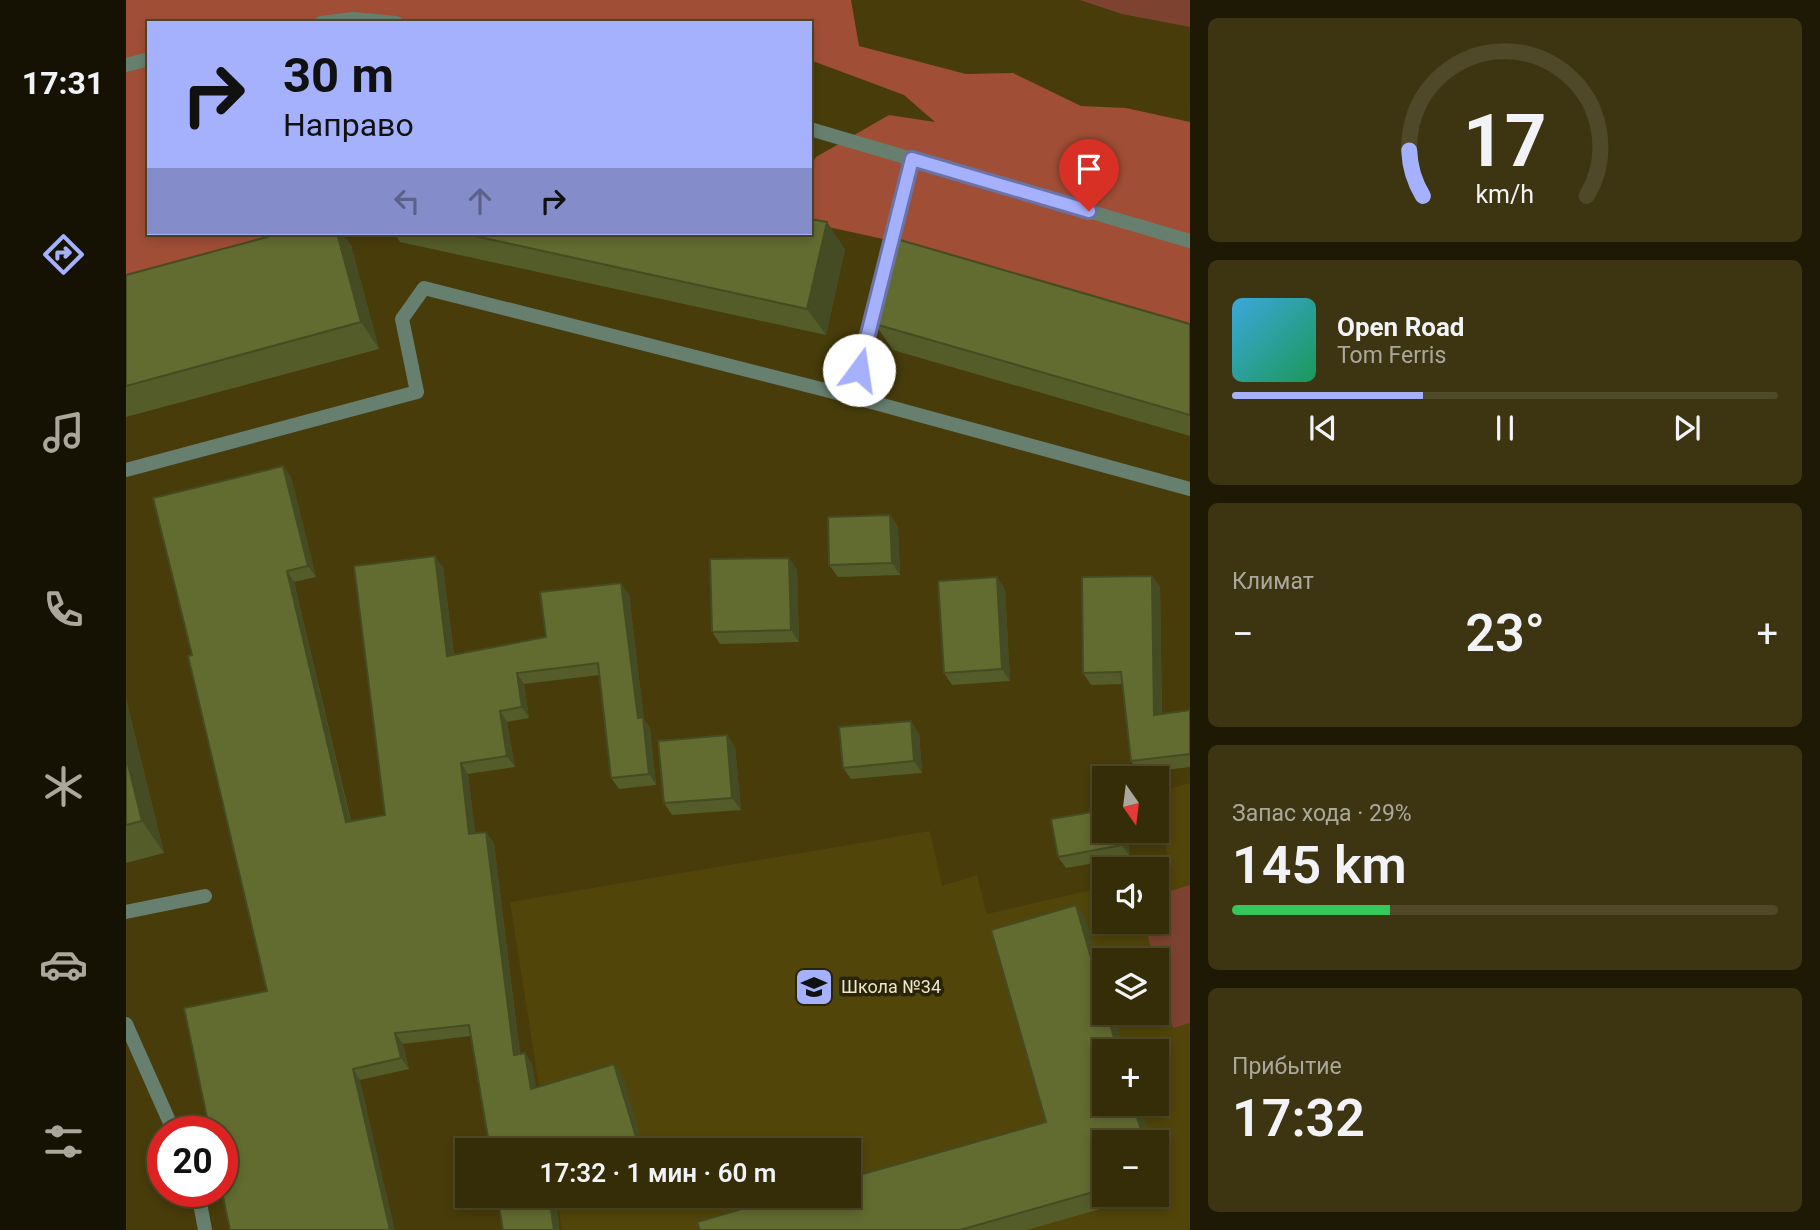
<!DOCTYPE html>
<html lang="ru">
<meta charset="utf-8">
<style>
:root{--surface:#352d08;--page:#3d3512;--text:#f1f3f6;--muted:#aaa89c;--line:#4f4929;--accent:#a5b1fc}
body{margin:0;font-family:Roboto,sans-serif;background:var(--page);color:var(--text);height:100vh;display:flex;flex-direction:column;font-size:26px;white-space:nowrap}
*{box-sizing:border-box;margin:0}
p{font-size:23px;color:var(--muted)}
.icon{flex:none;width:38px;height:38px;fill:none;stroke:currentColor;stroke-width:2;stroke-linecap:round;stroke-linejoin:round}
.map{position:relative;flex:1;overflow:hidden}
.drawer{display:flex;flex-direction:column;gap:18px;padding:18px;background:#1d1904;width:630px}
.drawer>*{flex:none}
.top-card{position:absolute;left:21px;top:21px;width:665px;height:214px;border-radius:0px;box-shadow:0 4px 10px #0003,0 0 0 2px var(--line);background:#a5b1fc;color:#111;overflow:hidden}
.needle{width:46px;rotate:166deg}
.fabs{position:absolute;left:966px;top:766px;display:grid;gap:14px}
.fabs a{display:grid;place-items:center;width:77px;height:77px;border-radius:0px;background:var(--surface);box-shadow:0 4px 10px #0003,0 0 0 2px var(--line);font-size:35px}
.speed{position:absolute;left:21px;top:1116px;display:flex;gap:14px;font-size:35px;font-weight:700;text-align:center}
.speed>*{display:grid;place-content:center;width:91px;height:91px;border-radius:50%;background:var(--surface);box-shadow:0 4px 10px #0003,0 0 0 2px var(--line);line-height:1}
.speed .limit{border:10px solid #d22;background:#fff;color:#111}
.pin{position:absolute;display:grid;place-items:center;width:60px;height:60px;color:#fff;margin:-72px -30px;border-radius:50% 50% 50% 0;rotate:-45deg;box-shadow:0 0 7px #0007}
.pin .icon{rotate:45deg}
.me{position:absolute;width:77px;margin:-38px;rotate:14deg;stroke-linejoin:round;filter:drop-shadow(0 0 5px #0008)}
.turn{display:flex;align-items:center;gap:24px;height:147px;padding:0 21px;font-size:32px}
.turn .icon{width:91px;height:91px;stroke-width:2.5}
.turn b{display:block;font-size:49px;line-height:60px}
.lanes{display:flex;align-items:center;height:66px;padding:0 21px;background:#0003;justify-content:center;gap:35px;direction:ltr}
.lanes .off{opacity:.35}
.big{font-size:52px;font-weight:600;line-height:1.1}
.drawer .card{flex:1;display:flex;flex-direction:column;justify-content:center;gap:10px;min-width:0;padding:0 24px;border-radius:10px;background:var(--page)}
.drawer .dial{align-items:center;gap:0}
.dial svg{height:182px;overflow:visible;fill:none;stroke:var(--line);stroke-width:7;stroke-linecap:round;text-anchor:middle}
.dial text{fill:var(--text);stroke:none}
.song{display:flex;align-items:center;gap:21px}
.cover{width:84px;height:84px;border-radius:10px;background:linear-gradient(135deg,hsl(200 70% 55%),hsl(150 70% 35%))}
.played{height:7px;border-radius:4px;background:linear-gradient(90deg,var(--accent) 35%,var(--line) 35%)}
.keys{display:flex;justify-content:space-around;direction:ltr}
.heat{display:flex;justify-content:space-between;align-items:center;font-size:38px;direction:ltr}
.charge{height:10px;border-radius:5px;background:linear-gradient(90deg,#34c759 29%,var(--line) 0)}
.trip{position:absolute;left:329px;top:1138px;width:406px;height:70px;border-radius:0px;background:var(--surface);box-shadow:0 4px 10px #0003,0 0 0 2px var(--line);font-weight:600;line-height:70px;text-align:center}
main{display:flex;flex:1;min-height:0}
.tab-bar{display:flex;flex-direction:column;width:126px;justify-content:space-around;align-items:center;background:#151203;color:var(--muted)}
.tab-bar .icon{width:49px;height:49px}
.tab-bar .selected{color:var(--accent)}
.tab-bar b{font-size:32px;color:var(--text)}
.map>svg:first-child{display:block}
.built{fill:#51450a;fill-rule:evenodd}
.green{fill:#7e4230}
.forest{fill:#a04e36}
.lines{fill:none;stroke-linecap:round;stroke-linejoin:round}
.service{stroke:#667f6f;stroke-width:14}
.tertiary{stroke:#667f6f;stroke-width:14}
.wall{fill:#545c29}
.shaded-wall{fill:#454b22}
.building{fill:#626b30;stroke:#454b22;stroke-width:2}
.route-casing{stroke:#6b73a4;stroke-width:18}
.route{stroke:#a5b1fc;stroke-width:12}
.labels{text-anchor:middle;stroke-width:7;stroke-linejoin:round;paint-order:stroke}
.poi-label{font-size:18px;fill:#eee7c7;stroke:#292409;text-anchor:start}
</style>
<main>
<nav class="tab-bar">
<b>17:31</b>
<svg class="icon selected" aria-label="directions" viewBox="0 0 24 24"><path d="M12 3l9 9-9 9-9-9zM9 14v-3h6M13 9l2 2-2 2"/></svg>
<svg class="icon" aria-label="music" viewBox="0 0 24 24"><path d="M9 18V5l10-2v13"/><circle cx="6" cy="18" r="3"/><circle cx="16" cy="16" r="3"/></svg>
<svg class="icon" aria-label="phone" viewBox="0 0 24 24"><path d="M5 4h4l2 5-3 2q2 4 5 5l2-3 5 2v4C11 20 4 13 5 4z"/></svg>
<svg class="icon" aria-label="climate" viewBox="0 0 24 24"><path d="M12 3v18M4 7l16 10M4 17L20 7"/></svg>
<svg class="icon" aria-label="car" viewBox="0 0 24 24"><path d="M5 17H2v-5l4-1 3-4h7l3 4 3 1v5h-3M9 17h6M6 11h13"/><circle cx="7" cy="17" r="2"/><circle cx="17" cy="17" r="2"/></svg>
<svg class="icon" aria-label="filters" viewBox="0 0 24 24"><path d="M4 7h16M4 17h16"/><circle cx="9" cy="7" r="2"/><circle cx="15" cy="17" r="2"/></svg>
</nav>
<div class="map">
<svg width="1064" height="1230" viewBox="0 0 1064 1230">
<rect width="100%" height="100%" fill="#473c0a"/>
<path class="built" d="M 1064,783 L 1064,1230 L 436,1230 L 430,1195 L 723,1195 L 723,1150 L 423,1150 L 384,902 L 804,831 L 816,886 L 851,875 L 861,914 L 978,887 L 978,922 L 1031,922 L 1031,875 L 1046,872 L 1031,810 L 1031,792 ZM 978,961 L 1031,961 L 1031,1013 L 978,1013 ZM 978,1052 L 1031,1052 L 1031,1104 L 978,1104 ZM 978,1143 L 1031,1143 L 1031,1195 L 978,1195 Z"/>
<g class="green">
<path d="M 954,0 L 1064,0 L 1064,27 L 996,14 Z"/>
<path d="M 1064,885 L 1064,1023 L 1047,1028 L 1018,922 L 1031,922 L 1031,895 Z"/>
</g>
<path class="forest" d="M 0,0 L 725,0 L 733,46 L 840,74 L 887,73 L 955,106 L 1000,108 L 1064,122 L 1064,327 L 803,249 L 684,223 L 684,168 L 690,157 L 763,115 L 809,122 L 778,95 L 684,60 L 684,23 L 23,23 L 23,233 L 188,233 L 0,285 Z"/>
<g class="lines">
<g class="service">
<path d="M 727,397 L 1064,489"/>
<path d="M 0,470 L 291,392 L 276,319 L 298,288 L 727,397 L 786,159"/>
<path d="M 0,912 L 79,896"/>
<path d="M 0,1024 L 48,1132"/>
<path d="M 72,1192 L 79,1230"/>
</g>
<g class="tertiary">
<path d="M 195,23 L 227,19 L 270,23"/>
<path d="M 0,65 L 23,59"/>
<path d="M 684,129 L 1064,241"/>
</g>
</g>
<g class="wall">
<path d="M 268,233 L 684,233 L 719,249 L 700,335 L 274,242 Z"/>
<path d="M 225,245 L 253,349 L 0,417 L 0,275 Z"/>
<path d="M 749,324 L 1064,324 L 1064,436 L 767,350 Z"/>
<path d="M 157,466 L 165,477 L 190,577 L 168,582 L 225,821 L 259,815 L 317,567 L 328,655 L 420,637 L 503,594 L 518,720 L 524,728 L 530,785 L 493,789 L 485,778 L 473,675 L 398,684 L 403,718 L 381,722 L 389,767 L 342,774 L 349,833 L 368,843 L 394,1054 L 399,1053 L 406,1064 L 410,1088 L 488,1064 L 496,1075 L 364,1150 L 345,1036 L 277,1044 L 283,1069 L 234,1080 L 141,991 L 66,655 Z"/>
<path d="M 764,515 L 772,527 L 774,575 L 712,577 L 703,565 Z"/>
<path d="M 671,569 L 673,642 L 594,644 L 586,632 Z"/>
<path d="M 1026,576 L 1034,587 L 1036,714 L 1064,710 L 1064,767 L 1013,773 L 1005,761 L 996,684 L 965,685 L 957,673 Z"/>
<path d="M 879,589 L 884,681 L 826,685 L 818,673 Z"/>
<path d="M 0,699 L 38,853 L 0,863 Z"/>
<path d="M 793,733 L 796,773 L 725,779 L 717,768 Z"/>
<path d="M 601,735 L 609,747 L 615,810 L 546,815 L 538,803 Z"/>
<path d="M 978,831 L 1000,831 L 1004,857 L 940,868 L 932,857 Z"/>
<path d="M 961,921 L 978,1104 L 1014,1104 L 1025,1143 L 978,1143 L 978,1195 L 1023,1195 L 901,1230 L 574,1230 L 920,1122 Z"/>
<path d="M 1031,1162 L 1039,1191 L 1031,1193 Z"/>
<path d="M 371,1195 L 473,1195 L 431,1208 Z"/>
</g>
<g class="shaded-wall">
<path d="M 701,222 L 719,249 L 700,335 L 681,309 Z"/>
<path d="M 211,233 L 216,233 L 225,245 L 253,349 L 235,322 Z"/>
<path d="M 157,466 L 165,477 L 190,577 L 182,566 Z"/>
<path d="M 764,515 L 772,527 L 774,575 L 766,563 Z"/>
<path d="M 309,556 L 317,567 L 329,667 L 321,656 Z"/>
<path d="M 663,558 L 671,569 L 673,642 L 665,630 Z"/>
<path d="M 161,571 L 168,582 L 227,833 L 220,822 Z"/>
<path d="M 1026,576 L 1034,587 L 1036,727 L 1028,715 Z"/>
<path d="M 871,577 L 879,589 L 884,681 L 876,669 Z"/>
<path d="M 495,583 L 503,594 L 518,720 L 524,728 L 530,785 L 523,774 L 512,718 Z"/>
<path d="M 391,673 L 398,684 L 403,718 L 396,707 Z"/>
<path d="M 0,699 L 38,853 L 16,821 L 0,756 Z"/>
<path d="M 374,711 L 381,722 L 389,767 L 381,756 Z"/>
<path d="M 785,721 L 793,733 L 796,773 L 788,761 Z"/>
<path d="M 601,735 L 609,747 L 615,810 L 606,798 Z"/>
<path d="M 335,763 L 342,774 L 351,845 L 343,834 Z"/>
<path d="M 993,831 L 1000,831 L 1004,857 L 996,845 Z"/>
<path d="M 360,832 L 368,843 L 395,1065 L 388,1055 Z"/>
<path d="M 950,905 L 961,921 L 978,981 L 978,1004 Z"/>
<path d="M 981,1013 L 988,1013 L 999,1052 L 992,1052 Z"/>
<path d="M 269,1033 L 277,1044 L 283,1069 L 275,1058 Z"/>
<path d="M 399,1053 L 406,1064 L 413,1100 L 405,1089 Z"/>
<path d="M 488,1064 L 496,1075 L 519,1150 L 514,1150 Z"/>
<path d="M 227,1069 L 234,1080 L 269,1230 L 264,1230 Z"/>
<path d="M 1007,1104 L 1014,1104 L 1025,1143 L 1019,1143 Z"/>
<path d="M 1031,1162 L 1039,1191 L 1031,1179 Z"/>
<path d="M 423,1197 L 431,1208 L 434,1230 L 428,1230 Z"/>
</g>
<g class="building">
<path d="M 684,219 L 701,222 L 681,309 L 335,233 L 684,233 Z"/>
<path d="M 156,233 L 211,233 L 235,322 L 0,386 L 0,275 Z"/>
<path d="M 774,240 L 1064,324 L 1064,415 L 749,324 Z"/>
<path d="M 157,466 L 182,566 L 161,571 L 220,822 L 259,815 L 228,566 L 309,556 L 321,656 L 420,637 L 414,592 L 495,583 L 512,718 L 517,717 L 523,774 L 485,778 L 472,663 L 391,673 L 396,707 L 374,711 L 381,756 L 335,763 L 343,834 L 360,832 L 388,1055 L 399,1053 L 405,1089 L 488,1064 L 514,1150 L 364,1150 L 343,1025 L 269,1033 L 275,1058 L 227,1069 L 264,1230 L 104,1230 L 96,1192 L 96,1132 L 84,1132 L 58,1008 L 141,991 L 62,656 L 66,655 L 27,498 Z"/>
<path d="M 764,515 L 766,563 L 703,565 L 702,517 Z"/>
<path d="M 663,558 L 665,630 L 586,632 L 584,559 Z"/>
<path d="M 1026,576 L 1028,715 L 1064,710 L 1064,754 L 1005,761 L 995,672 L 957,673 L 956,577 Z"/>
<path d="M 871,577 L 876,669 L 818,673 L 812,581 Z"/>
<path d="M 785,721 L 788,761 L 717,768 L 713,727 Z"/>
<path d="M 601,735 L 606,798 L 538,803 L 532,741 Z"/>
<path d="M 0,756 L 16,821 L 0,825 Z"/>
<path d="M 978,810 L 978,831 L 993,831 L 996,845 L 932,857 L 925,819 Z"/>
<path d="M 950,905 L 978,1004 L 978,1013 L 981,1013 L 992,1052 L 978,1052 L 978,1104 L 1007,1104 L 1019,1143 L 978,1143 L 978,1189 L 834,1230 L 574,1230 L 571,1222 L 664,1195 L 723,1195 L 723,1178 L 920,1122 L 865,930 Z"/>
<path d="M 371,1195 L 428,1195 L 423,1197 L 428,1230 L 377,1230 Z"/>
</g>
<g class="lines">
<defs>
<path id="route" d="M 733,370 L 786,159 L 963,211"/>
</defs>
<use href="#route" class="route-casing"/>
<use href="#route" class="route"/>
</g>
<defs>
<symbol id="school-square" viewBox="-11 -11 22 22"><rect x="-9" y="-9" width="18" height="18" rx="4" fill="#a5b1fc" stroke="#292409"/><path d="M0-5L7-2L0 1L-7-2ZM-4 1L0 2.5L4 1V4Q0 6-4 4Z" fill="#111"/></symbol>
</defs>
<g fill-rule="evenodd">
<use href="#school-square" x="666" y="965" width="44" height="44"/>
</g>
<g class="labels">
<g class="poi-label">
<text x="715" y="993">Школа №34</text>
</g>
</g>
</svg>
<div class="fabs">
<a><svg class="needle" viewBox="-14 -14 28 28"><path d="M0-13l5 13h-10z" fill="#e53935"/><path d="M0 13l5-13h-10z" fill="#aaa89c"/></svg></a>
<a><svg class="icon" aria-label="sound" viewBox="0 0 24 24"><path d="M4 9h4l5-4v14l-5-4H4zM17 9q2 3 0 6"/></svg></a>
<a><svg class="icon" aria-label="layers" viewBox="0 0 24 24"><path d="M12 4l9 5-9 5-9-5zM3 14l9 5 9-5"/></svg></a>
<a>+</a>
<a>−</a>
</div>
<div class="speed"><div class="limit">20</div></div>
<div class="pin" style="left:963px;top:211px;background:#d93025"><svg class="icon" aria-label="arrive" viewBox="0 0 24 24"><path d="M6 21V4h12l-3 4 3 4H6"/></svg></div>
<svg class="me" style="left:733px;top:370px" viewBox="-20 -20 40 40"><circle r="19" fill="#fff"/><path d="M0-13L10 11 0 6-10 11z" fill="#a5b1fc"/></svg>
<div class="trip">17:32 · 1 мин · 60 m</div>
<div class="top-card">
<div class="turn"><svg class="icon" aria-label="right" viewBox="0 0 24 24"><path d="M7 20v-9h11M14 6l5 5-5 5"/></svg><div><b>30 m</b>Направо</div></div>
<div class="lanes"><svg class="icon off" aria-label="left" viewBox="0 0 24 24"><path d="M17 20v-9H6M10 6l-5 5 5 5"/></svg><svg class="icon off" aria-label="ahead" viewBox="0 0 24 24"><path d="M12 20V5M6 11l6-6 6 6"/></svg><svg class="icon" aria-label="right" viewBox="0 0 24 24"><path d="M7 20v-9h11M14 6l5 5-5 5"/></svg></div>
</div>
</div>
<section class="drawer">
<div class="card dial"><svg viewBox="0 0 100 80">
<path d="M14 69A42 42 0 1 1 86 69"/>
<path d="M14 69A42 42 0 0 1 8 49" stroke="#a5b1fc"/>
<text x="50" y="56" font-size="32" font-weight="700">17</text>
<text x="50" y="72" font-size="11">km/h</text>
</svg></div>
<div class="card">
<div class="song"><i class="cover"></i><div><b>Open Road</b><p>Tom Ferris</p></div></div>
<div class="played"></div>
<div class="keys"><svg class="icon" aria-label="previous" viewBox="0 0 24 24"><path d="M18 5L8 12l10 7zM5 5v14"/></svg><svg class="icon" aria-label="pause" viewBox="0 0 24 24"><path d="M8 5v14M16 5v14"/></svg><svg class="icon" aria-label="next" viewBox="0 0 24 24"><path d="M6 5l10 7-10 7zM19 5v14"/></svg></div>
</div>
<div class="card"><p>Климат</p>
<div class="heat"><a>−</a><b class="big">23°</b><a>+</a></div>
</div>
<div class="card"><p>Запас хода · 29%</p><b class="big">145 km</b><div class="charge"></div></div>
<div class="card"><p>Прибытие</p><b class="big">17:32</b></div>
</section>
</main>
